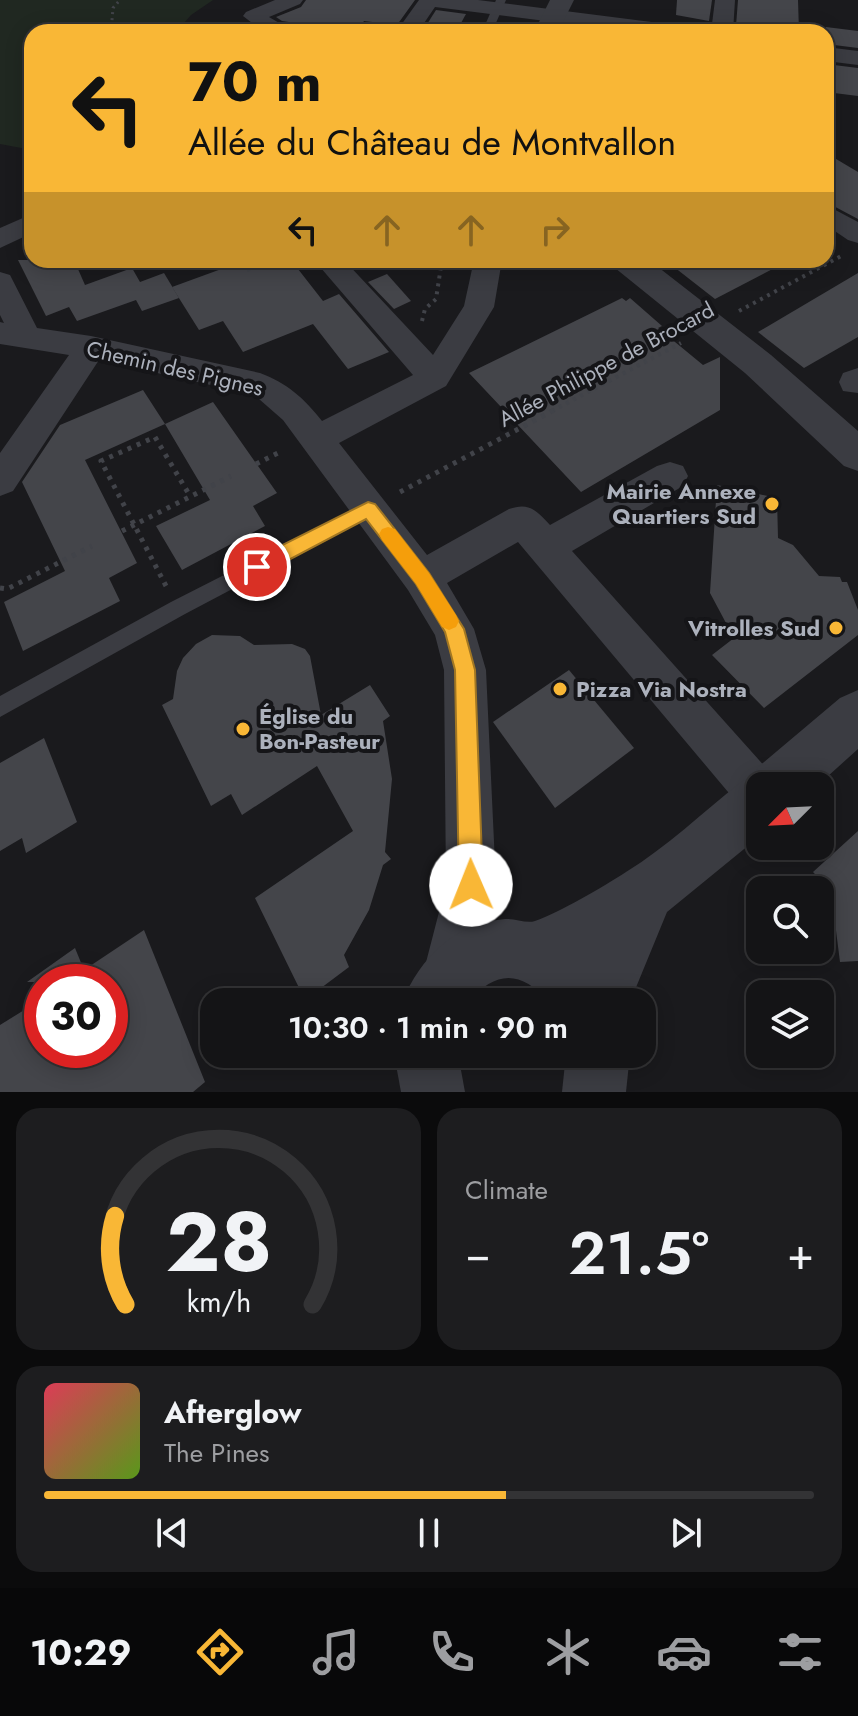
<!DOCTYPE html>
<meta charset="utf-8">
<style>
:root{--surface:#141416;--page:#1d1d1f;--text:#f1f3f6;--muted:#9d9ea1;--line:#333335;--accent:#f9b736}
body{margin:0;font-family:Jost,sans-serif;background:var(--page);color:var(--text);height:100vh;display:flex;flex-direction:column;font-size:30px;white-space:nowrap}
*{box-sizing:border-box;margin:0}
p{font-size:26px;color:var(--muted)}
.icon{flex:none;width:44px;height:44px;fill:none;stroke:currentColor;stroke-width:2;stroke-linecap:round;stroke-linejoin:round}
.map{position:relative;height:1092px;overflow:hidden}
.panel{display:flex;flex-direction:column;gap:16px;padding:16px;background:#0b0b0c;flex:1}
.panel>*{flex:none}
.hud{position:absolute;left:24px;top:24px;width:810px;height:244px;border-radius:24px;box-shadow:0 4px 20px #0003,0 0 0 2px var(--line);background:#f9b736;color:#111;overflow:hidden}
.needle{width:52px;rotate:246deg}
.buttons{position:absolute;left:746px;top:772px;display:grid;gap:16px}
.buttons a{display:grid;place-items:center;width:88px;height:88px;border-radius:16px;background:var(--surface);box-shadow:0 4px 20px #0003,0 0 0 2px var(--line);font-size:40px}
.speed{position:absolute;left:24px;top:964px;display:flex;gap:16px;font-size:40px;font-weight:700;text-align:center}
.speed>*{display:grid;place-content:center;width:104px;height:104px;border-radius:50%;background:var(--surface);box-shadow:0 4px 20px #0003,0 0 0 2px var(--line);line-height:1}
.speed .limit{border:12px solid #d22;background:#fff;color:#111}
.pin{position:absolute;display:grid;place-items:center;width:68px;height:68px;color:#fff;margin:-34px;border:4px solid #fff;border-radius:50%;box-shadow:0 2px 8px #0007}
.me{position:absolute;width:88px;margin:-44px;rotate:359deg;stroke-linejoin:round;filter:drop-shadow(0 0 6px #0008)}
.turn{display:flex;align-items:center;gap:28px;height:168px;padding:0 32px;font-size:36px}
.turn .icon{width:104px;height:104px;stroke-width:2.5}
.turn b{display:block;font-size:56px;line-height:68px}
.lanes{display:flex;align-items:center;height:76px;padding:0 32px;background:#0003;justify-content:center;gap:40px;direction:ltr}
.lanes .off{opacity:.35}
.big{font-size:60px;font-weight:600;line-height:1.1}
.panel .widget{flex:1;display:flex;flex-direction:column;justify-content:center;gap:12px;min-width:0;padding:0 28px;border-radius:24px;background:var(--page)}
.panel .dial{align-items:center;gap:0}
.dial svg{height:208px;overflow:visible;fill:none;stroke:var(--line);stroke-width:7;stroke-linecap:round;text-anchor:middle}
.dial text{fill:var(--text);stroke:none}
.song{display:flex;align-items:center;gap:24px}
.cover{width:96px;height:96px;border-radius:12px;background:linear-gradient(135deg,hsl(350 70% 55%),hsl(90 70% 35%))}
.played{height:8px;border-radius:4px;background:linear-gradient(90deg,var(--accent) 60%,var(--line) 60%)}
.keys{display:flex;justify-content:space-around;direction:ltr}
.heat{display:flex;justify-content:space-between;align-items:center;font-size:44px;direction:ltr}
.panel .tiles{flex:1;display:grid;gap:16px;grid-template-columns:1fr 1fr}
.widget:last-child{grid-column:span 2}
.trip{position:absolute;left:200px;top:988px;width:456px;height:80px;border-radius:24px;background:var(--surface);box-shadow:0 4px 20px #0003,0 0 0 2px var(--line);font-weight:600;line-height:80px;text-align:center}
.tab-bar{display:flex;height:128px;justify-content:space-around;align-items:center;background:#080809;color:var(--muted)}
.tab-bar .icon{width:56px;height:56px}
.tab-bar .current{color:var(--accent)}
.tab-bar b{font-size:36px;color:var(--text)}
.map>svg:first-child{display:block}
.green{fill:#202821}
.building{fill:#44454a}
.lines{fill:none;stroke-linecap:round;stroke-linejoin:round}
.path-far2{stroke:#414349;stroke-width:3;stroke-dasharray:2 4;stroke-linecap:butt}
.path-far1{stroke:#414349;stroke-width:4;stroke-dasharray:3 5;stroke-linecap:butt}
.path{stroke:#414349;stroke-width:5;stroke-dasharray:4 6;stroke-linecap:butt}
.service{fill:#3b3c42;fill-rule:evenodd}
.minor{fill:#3b3c42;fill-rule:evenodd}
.tertiary{fill:#3b3c42;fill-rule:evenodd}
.route{fill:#f9b736;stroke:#a27723;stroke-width:2}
.slow{fill:#f59e0b}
.poi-dot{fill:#f9b736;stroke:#151518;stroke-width:3}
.labels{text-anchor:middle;stroke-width:8;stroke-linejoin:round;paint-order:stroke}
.street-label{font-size:22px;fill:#acb1bc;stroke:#151518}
.poi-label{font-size:22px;font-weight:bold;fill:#acb1bc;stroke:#151518;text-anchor:end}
</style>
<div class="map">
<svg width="858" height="1092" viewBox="0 0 858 1092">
<rect width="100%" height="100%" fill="#1a1a1d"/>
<path class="green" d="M 0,0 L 213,0 L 191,15 L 176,32 L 32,32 L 32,150 L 0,144 Z"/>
<g class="building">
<path d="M 306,0 L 415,0 L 397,25 L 364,21 L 358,29 L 331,25 L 329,28 L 282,21 L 276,17 L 301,7 Z"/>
<path d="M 677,0 L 712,0 L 709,21 L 676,15 Z"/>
<path d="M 738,0 L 798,0 L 799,32 L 753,32 L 753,28 L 736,26 Z"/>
<path d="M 436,10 L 466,14 L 456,32 L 424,29 Z"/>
<path d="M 826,27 L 858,31 L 858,48 L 826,44 Z"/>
<path d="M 826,64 L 858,68 L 858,96 L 826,92 Z"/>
<path d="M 826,153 L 858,172 L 858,219 L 826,202 Z"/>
<path d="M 18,260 L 74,260 L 85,285 L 132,268 L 140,282 L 164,273 L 179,298 L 142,311 L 136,300 L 77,321 L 69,307 L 46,316 Z"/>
<path d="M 246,260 L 291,260 L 323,301 L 339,294 L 389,352 L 348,369 L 313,324 L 243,352 L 223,321 L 199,330 L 172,287 Z"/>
<path d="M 665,260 L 790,260 L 715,299 Z"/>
<path d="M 858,273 L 858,337 L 804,368 L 758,332 Z"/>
<path d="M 387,274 L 411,301 L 394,309 L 368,282 Z"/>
<path d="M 622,298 L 626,301 L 630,298 L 662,326 L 658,328 L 703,365 L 720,357 L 720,410 L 581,492 L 469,373 Z"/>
<path d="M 143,390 L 165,424 L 85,460 L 137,563 L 109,578 L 120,601 L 23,651 L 4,602 L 65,571 L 22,482 L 60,425 Z"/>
<path d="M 213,402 L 277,493 L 253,506 L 265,526 L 182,570 L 156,526 L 210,500 L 165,424 Z"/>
<path d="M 717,485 L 777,498 L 778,538 L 793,545 L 819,576 L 840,577 L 842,582 L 847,582 L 858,610 L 858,635 L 764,708 L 712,655 L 734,638 L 710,593 Z"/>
<path d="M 212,635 L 240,636 L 254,645 L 292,644 L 305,649 L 310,656 L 321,715 L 370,685 L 390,716 L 383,721 L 392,779 L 385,852 L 391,859 L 383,865 L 369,910 L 344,955 L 349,967 L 305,1000 L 255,898 L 353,831 L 317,766 L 242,815 L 231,794 L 211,806 L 162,705 L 173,699 L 177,671 L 183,658 L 196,644 Z"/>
<path d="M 569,670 L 634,748 L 555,808 L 493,722 Z"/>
<path d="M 44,738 L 77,822 L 26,853 L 22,838 L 0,851 L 0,763 Z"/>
<path d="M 858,831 L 858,961 L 840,962 L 831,891 L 813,872 Z"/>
<path d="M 144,930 L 205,1082 L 193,1092 L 0,1092 L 0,1025 L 42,999 L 42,1050 L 110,1050 L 110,982 L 27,982 L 75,948 L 84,970 Z"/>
</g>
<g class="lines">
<path class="path-far2" d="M 111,32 L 113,8 L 120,0"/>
<g class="path-far1">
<path d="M 168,260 L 175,260"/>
<path d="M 247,270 L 274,260"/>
<path d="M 739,311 L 843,255"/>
<path d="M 422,321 L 425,309 L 436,299 L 442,260"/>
<path d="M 552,411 L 681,343"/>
</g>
<g class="path">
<path d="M 256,464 L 278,453"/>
<path d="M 400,492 L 556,409"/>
<path d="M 122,531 L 231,476"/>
<path d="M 166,586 L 101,461 L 155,437 L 190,496"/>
<path d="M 0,588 L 7,589 L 92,546"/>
</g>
<g class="service">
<path d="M 496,0 L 506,0 L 492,32 L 482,32 Z"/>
<path d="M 368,502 L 374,504 L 377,509 L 374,514 L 185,614 L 0,717 L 0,696 L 171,602 Z"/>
</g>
<g class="minor">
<path d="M 275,0 L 303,0 L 300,4 L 269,17 L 281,24 L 297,27 L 300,32 L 264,32 L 243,16 L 246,12 Z"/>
<path d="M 419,0 L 478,0 L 683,26 L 694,32 L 633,32 L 435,7 L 418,32 L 396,32 Z"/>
<path d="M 715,0 L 735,0 L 733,32 L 711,32 Z"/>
<path d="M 826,47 L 858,51 L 858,65 L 826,61 Z"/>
<path d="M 826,205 L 858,222 L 858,243 L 848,240 L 826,225 Z"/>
<path d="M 32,214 L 32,233 L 0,248 L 0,228 Z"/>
<path d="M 314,260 L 344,260 L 433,355 L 464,306 L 474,260 L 502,260 L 494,307 L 446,386 L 339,443 L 427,555 L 509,509 C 529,502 536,510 550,525 L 657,466 L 670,462 L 683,466 L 688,476 L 683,486 L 572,551 L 776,779 L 779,786 L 760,786 L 760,818 L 744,811 L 518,542 L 447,583 L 474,629 L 486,670 L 496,885 L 475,974 L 467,992 L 449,1000 L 431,992 L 423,974 L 446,885 L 444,670 L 435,635 L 408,590 L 283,420 L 259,399 L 242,392 L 99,360 L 13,491 L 0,496 L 0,453 L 69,355 L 0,344 L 0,322 L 4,323 L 0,315 L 0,272 L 10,275 L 37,328 L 91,336 L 260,373 C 287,383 304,398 322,421 L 413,375 Z"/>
<path d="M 858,368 L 858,393 L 843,391 L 839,382 L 843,373 Z"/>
</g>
<g class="tertiary">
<path d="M 550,0 L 574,0 L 558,32 L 534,32 Z"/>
<path d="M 610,260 L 649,260 L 771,355 L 858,431 L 858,471 L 844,466 L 745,373 L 615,268 Z"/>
<path d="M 858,690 L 858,749 L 817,786 L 760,786 L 760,836 L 667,912 L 630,1002 L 549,1002 C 521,970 496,970 468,1002 L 402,1002 C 421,957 454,924 505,919 C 515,918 526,924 535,921 C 560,912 603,887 626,872 C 667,847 703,812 741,782 L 754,777 L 758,767 L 840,698 Z"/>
<path d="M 394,1054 L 458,1054 L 465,1092 L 401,1092 Z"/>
<path d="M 566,1054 L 630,1054 L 626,1092 L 562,1092 Z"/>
</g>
</g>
<path class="route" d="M 368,502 L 375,504 L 429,573 L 464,629 L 475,670 L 483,885 L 479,894 L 471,897 L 462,894 L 459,885 L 455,670 L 445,632 L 416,584 L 366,519 L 264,573 L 251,573 L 248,567 L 251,561 Z"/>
<path class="slow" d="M 388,527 L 395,529 L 429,573 L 456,615 L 459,621 L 456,627 L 449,630 L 442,627 L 416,584 L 382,540 L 379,534 L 382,529 Z"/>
<g class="poi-dot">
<circle cx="772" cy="504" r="8"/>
<circle cx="836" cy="628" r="8"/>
<circle cx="560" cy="689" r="8"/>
<circle cx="243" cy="729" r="8"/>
</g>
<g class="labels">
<g class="street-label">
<text transform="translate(606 364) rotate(-28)" y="8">Allée Philippe de Brocard</text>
<text transform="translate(175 368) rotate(13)" y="8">Chemin des Pignes</text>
</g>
<g class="poi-label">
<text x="756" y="499">Mairie Annexe<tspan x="756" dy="25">Quartiers Sud</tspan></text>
<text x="820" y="636">Vitrolles Sud</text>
<text x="576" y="697" text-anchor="start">Pizza Via Nostra</text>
<text x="259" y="724" text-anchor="start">Église du<tspan x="259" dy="25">Bon-Pasteur</tspan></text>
</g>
</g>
</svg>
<div class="buttons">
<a><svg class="needle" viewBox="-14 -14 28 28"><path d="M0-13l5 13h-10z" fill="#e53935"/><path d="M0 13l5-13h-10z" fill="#9d9ea1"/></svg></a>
<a><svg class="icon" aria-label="search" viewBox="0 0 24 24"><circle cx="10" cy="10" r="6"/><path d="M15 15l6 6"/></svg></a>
<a><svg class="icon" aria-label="layers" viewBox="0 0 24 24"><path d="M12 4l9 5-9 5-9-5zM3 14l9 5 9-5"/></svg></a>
</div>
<div class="speed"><div class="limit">30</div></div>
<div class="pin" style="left:257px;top:567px;background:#d93025"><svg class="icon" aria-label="arrive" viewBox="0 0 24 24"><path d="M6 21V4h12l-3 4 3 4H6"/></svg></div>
<svg class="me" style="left:471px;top:885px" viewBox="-20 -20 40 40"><circle r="19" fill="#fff"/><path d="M0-13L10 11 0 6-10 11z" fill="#f9b736"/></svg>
<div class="trip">10:30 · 1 min · 90 m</div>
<div class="hud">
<div class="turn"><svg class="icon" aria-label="left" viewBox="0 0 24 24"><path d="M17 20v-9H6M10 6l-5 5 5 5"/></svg><div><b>70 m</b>Allée du Château de Montvallon</div></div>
<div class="lanes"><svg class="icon" aria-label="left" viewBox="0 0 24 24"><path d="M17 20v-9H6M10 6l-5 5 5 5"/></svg><svg class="icon off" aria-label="ahead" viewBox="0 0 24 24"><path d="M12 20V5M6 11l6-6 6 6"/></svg><svg class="icon off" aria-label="ahead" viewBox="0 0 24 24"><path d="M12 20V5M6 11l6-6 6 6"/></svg><svg class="icon off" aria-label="right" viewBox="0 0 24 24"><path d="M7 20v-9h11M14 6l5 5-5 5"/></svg></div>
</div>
</div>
<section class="panel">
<div class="tiles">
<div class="widget dial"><svg viewBox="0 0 100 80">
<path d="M14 69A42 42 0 1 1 86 69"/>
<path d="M14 69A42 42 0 0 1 10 35" stroke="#f9b736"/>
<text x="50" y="56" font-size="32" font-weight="700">28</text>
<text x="50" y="72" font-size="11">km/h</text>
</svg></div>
<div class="widget"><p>Climate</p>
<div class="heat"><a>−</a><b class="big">21.5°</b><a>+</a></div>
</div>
<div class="widget">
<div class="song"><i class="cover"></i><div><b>Afterglow</b><p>The Pines</p></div></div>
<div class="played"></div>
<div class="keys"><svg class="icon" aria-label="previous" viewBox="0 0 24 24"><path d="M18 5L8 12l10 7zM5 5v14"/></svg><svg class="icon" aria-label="pause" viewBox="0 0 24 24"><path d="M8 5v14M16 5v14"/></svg><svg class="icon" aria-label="next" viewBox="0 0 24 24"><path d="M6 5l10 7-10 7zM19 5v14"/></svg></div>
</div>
</div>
</section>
<nav class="tab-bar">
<b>10:29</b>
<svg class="icon current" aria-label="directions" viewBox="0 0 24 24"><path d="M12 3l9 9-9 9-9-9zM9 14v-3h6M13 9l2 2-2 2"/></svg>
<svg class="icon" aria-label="music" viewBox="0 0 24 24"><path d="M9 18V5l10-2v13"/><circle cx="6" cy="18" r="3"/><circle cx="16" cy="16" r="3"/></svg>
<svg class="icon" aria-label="phone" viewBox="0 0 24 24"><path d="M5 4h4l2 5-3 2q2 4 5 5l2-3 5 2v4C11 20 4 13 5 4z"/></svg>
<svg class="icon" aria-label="climate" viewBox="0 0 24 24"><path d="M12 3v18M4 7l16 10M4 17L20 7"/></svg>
<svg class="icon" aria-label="car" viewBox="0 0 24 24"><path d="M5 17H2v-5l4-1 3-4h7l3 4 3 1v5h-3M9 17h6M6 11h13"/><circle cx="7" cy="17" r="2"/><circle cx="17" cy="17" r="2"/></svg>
<svg class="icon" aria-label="filters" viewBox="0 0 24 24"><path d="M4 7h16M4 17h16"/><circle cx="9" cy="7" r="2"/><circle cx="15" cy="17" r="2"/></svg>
</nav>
